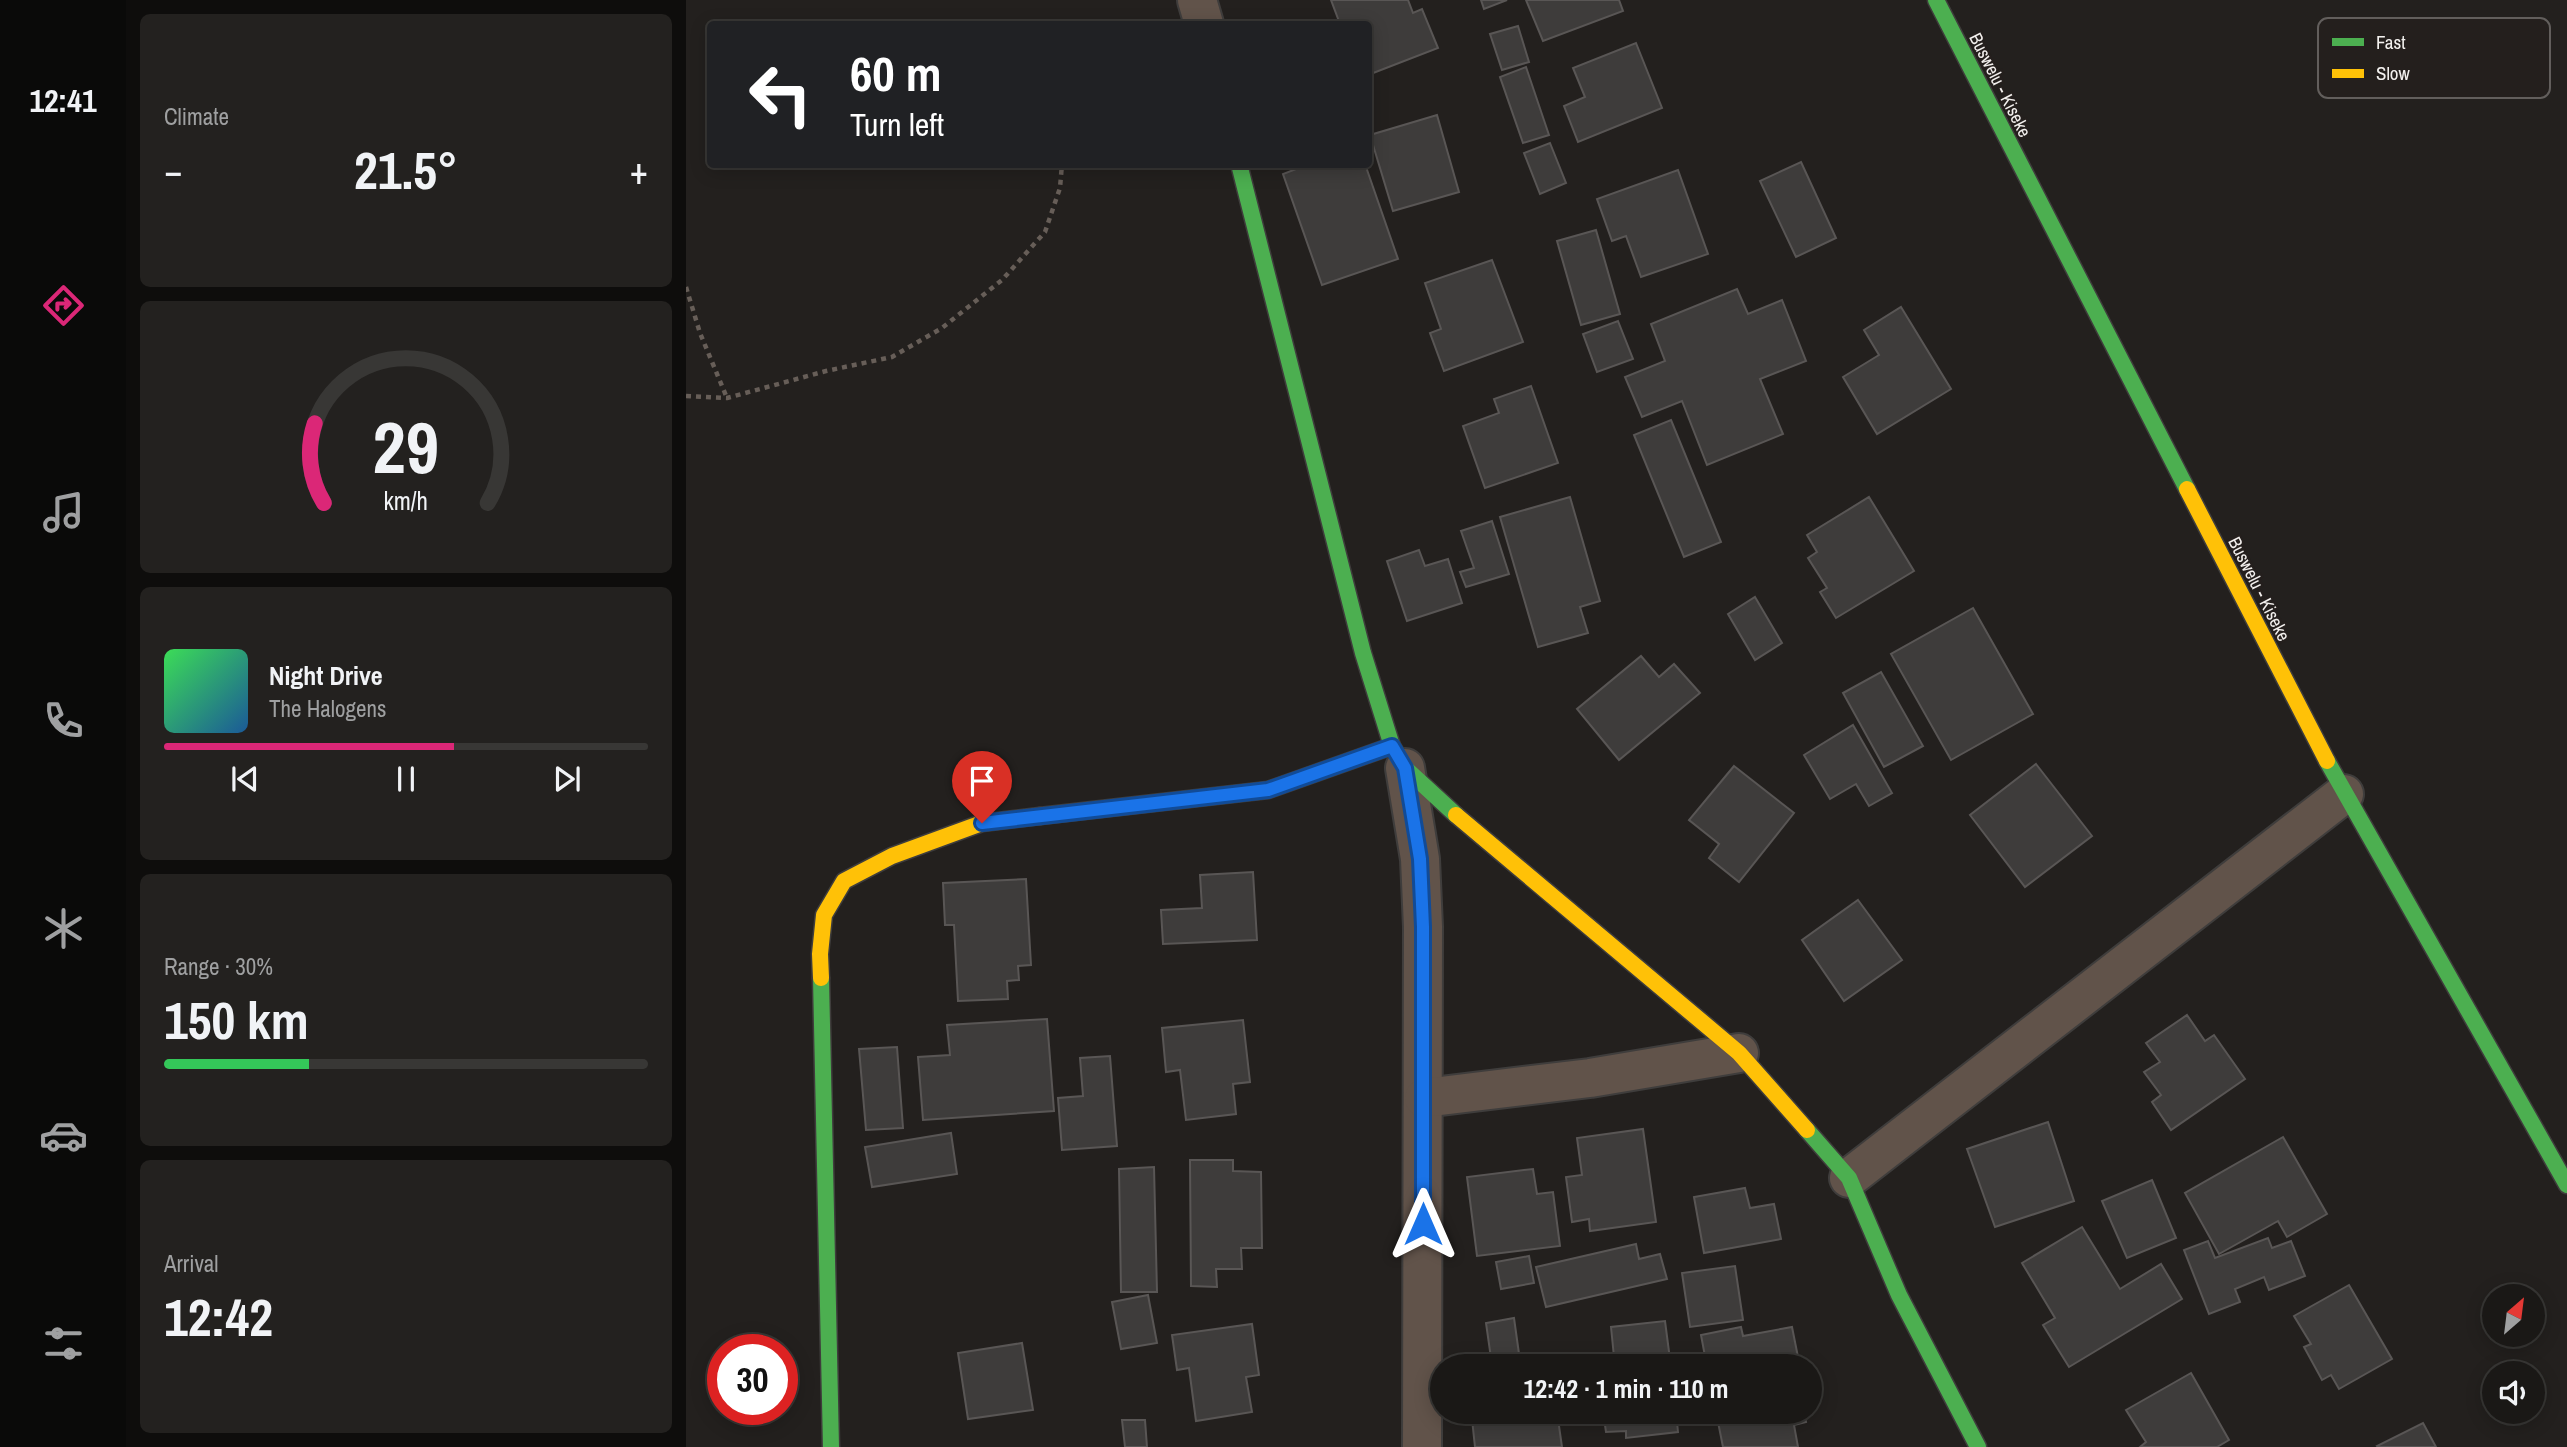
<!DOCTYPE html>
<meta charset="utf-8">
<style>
:root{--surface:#1a1816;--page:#23211f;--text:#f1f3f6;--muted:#9fa0a1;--line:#383735;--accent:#db2777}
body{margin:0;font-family:"Archivo Narrow",sans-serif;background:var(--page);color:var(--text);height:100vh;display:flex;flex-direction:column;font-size:26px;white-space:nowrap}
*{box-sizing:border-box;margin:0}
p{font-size:23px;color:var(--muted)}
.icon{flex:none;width:38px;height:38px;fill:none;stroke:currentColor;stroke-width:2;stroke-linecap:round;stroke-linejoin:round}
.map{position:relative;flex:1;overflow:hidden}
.details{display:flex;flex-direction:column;gap:14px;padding:14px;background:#0e0d0c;width:560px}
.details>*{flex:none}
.banner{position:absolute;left:21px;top:21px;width:665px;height:147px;border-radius:7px;box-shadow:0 4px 18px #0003,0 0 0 2px var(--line);background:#202124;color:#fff;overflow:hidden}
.needle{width:46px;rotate:28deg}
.fabs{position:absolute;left:1796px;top:1284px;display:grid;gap:14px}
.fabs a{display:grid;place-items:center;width:63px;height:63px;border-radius:50%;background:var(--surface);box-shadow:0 4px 18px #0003,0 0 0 2px var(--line);font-size:35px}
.speed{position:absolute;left:21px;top:1334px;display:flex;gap:14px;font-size:35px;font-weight:700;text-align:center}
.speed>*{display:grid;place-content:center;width:91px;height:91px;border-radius:50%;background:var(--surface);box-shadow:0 4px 18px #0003,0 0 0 2px var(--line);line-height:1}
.speed .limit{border:10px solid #d22;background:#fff;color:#111}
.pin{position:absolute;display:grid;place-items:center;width:60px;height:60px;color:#fff;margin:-72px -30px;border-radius:50% 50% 50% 0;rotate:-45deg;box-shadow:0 0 7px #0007}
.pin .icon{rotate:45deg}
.me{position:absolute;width:77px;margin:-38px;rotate:0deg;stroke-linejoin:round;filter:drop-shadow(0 0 5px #0008)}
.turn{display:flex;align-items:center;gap:24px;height:147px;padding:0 28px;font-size:32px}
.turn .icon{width:91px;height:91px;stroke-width:2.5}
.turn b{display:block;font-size:49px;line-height:60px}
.big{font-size:52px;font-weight:800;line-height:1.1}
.details .tile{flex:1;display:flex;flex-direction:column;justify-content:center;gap:10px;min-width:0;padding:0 24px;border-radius:10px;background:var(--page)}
.details .dial{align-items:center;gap:0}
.dial svg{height:182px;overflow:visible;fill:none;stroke:var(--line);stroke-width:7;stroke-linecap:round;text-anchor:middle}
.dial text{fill:var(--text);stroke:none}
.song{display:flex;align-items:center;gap:21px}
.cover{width:84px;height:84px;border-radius:10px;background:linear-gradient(135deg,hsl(130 70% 55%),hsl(210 70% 35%))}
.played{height:7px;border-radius:4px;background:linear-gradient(90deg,var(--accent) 60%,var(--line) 60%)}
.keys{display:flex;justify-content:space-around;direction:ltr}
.heat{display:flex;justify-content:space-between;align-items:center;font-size:38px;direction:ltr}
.charge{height:10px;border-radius:5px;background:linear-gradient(90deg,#34c759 30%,var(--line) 0)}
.trip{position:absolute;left:744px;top:1354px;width:392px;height:70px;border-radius:35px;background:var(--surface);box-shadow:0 4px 18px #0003,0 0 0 2px var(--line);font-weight:800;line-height:70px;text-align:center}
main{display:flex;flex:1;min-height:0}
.tabs{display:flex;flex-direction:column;width:126px;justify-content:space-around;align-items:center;background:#0a0a09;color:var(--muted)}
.tabs .icon{width:49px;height:49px}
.tabs .active{color:var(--accent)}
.tabs b{font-size:32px;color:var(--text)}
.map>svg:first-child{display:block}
.building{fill:#3e3c3b;stroke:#595655;stroke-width:2}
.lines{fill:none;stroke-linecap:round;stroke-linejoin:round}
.street-casing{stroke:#3f3d3c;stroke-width:42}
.fast-casing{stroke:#3f3d3c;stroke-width:19}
.slow-casing{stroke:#3f3d3c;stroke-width:19}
.path{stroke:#675e58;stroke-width:4.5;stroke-dasharray:5 5;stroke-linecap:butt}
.street{stroke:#61534a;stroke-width:38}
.fast{stroke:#4caf50;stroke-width:16}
.slow{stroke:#ffc107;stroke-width:16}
.route-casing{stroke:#114b97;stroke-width:18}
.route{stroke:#1a73e8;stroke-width:12}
.labels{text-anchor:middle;stroke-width:5;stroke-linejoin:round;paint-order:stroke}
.street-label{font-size:18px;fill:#f3f0ee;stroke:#241f1d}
.key{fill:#241f1d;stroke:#625e5c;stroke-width:2}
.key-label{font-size:19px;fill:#f3f0ee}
</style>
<main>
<nav class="tabs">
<b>12:41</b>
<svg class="icon active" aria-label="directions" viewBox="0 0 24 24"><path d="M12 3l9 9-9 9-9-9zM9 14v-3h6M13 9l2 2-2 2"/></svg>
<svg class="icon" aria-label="music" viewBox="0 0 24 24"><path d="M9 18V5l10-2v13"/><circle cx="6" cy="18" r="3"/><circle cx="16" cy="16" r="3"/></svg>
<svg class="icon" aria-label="phone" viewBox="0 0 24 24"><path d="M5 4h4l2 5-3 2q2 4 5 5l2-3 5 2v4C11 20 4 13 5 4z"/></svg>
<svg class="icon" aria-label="climate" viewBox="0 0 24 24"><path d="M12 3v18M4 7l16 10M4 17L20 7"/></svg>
<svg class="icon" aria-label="car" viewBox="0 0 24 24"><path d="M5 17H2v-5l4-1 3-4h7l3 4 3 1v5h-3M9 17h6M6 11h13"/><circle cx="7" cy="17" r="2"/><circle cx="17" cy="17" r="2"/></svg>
<svg class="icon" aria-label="filters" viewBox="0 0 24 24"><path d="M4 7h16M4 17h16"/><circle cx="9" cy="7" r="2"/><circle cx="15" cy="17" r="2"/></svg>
</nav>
<section class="details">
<div class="tile"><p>Climate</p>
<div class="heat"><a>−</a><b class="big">21.5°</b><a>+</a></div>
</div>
<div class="tile dial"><svg viewBox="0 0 100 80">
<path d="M14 69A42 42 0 1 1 86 69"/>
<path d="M14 69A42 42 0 0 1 10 34" stroke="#db2777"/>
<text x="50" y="56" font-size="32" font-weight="700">29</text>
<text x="50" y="72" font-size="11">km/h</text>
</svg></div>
<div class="tile">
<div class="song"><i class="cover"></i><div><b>Night Drive</b><p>The Halogens</p></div></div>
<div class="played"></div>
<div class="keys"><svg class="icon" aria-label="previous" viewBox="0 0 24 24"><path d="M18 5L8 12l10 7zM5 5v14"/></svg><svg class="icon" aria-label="pause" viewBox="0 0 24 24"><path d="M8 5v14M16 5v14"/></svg><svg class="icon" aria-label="next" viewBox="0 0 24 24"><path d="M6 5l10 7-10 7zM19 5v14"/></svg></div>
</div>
<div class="tile"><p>Range · 30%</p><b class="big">150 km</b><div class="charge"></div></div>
<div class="tile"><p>Arrival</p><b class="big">12:42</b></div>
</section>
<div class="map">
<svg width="1881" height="1447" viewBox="0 0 1881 1447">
<rect width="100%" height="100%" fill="#23201e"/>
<g class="building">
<path d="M 645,0 L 722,0 L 727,13 L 736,9 L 752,48 L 682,75 L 682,24 L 654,24 Z"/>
<path d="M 795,0 L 821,0 L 798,9 Z"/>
<path d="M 840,0 L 933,0 L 937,11 L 857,41 Z"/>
<path d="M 832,26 L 843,62 L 816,70 L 804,34 Z"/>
<path d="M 950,43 L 976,108 L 892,142 L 878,106 L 899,97 L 887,68 Z"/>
<path d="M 840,67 L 863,135 L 837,143 L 814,77 Z"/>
<path d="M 751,115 L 773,192 L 707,211 L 684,135 Z"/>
<path d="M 864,143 L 880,183 L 854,194 L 838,153 Z"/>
<path d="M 1115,162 L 1150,238 L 1110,257 L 1074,181 Z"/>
<path d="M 623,164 L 679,164 L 712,259 L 636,285 L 597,174 Z"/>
<path d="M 992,170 L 1022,254 L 955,277 L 940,236 L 926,241 L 911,199 Z"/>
<path d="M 910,230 L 934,314 L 895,325 L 871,241 Z"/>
<path d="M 806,260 L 837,342 L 758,371 L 744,333 L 755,329 L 739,283 Z"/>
<path d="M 1051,289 L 1062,314 L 1096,300 L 1120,361 L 1074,379 L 1097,434 L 1021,465 L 996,401 L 956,417 L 939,377 L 979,361 L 965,324 Z"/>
<path d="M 1215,307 L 1265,389 L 1191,434 L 1157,377 L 1193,355 L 1178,330 Z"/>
<path d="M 932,321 L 947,359 L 911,372 L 897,334 Z"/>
<path d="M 845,386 L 872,463 L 799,488 L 777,426 L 813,413 L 808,399 Z"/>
<path d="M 985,420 L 1035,542 L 998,557 L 948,435 Z"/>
<path d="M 884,497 L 914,601 L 894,607 L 902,633 L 852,647 L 814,517 Z"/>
<path d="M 1183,497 L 1228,571 L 1150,618 L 1134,592 L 1141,588 L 1122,558 L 1131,552 L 1121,535 Z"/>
<path d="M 806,521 L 823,574 L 780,587 L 774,572 L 788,568 L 775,531 Z"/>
<path d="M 733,550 L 739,566 L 762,559 L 776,603 L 721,621 L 701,561 Z"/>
<path d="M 1069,597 L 1096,643 L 1069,660 L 1042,614 Z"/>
<path d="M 1287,608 L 1347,714 L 1265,760 L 1205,654 Z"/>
<path d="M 955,656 L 973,677 L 988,664 L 1014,693 L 933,760 L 891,709 Z"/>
<path d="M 1195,672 L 1237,746 L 1198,767 L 1157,693 Z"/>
<path d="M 1167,725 L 1206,793 L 1183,806 L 1170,784 L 1144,799 L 1118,755 Z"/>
<path d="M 1350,764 L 1406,836 L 1339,887 L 1284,815 Z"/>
<path d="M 1048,766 L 1108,813 L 1053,882 L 1023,858 L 1033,844 L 1003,820 Z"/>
<path d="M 567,872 L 571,940 L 477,944 L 475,910 L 516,908 L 514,875 Z"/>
<path d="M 340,879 L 345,965 L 332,966 L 333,980 L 321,981 L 322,999 L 272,1001 L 268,925 L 259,925 L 257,883 Z"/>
<path d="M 1172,900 L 1216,960 L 1158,1001 L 1116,940 Z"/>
<path d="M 1501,1015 L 1519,1041 L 1528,1035 L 1559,1079 L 1485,1130 L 1466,1102 L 1475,1095 L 1458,1072 L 1474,1062 L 1460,1043 Z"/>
<path d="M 361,1019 L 368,1111 L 237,1120 L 232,1057 L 264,1055 L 261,1025 Z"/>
<path d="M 557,1020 L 564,1082 L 547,1084 L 550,1114 L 500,1120 L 494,1070 L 480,1072 L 476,1028 Z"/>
<path d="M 211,1047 L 217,1128 L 180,1130 L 173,1049 Z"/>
<path d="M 424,1056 L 431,1146 L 376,1150 L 372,1098 L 397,1096 L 394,1058 Z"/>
<path d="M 1362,1122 L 1388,1201 L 1309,1227 L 1281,1149 Z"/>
<path d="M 957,1129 L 970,1222 L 904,1231 L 903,1219 L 886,1222 L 880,1177 L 896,1175 L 891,1138 Z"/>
<path d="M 265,1133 L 271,1174 L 186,1187 L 179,1147 Z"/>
<path d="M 1597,1137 L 1641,1214 L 1601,1237 L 1592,1221 L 1533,1254 L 1499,1193 Z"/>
<path d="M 504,1160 L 547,1160 L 547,1171 L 575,1172 L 576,1248 L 555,1248 L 556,1269 L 530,1269 L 531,1287 L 505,1286 Z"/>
<path d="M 468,1167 L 471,1292 L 435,1292 L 433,1169 Z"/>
<path d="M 847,1169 L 851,1194 L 867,1192 L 874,1246 L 791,1256 L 781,1177 Z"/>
<path d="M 1466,1180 L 1490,1238 L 1441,1258 L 1416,1201 Z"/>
<path d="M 1059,1188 L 1064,1208 L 1088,1204 L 1095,1239 L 1018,1253 L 1008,1197 Z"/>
<path d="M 1396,1227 L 1434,1289 L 1475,1264 L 1496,1299 L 1383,1367 L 1357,1325 L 1369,1318 L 1336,1263 Z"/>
<path d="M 1582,1238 L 1586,1248 L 1605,1241 L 1619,1276 L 1583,1290 L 1578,1277 L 1549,1289 L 1554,1302 L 1523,1314 L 1498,1250 L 1522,1241 L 1529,1258 Z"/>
<path d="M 950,1244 L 953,1259 L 974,1254 L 981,1279 L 860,1307 L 850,1267 Z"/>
<path d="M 843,1256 L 848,1283 L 815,1289 L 810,1262 Z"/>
<path d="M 1049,1266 L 1057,1320 L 1004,1327 L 996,1273 Z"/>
<path d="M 1663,1285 L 1706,1359 L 1653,1389 L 1645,1375 L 1636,1380 L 1618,1347 L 1625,1344 L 1608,1316 Z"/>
<path d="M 462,1295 L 471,1343 L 435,1349 L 426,1302 Z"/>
<path d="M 828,1318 L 834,1361 L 863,1357 L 864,1367 L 796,1367 L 806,1365 L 800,1323 Z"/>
<path d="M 979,1321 L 985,1367 L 929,1367 L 925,1327 Z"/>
<path d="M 566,1324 L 573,1375 L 560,1377 L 566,1412 L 510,1421 L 503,1368 L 491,1370 L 486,1335 Z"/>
<path d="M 1055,1327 L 1057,1336 L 1106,1327 L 1114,1367 L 1021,1367 L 1015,1335 Z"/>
<path d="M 336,1343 L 347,1410 L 282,1419 L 272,1353 Z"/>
<path d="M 1505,1373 L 1543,1440 L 1531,1447 L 1454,1447 L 1460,1442 L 1440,1410 Z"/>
<path d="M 800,1412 L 871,1412 L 876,1447 L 789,1447 L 786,1419 L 801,1417 Z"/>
<path d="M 917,1412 L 990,1412 L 992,1432 L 940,1438 L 940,1431 L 920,1432 Z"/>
<path d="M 1030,1412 L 1118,1412 L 1120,1422 L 1108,1425 L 1112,1447 L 1037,1447 Z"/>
<path d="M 436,1420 L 459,1420 L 461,1447 L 439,1447 Z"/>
<path d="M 1737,1423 L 1750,1447 L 1692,1447 L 1691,1446 Z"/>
</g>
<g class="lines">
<defs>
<g id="street">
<path d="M 511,0 L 518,24"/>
<path d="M 719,768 L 734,859 L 737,927 L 736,1447"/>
<path d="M 738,1098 L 904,1078 L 1053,1053"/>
<path d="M 1163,1178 L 1658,794"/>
</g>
<g id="fast">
<path d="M 1250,0 L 1501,489"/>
<path d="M 553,164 L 677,653 L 706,746 L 719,768 L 770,815"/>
<path d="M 1641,761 L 1881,1185"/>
<path d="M 354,816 L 582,790 L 706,746"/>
<path d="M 135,978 L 145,1447"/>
<path d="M 1121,1130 L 1163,1178 L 1213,1295 L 1292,1447"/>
</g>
<g id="slow">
<path d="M 1501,489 L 1641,761"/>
<path d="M 770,815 L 1053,1053 L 1121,1130"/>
<path d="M 135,978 L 134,954 L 138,915 L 158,881 L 206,856 L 296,823 L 354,816"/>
</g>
</defs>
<use href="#street" class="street-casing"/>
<use href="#fast" class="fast-casing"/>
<use href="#slow" class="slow-casing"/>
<g class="path">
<path d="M 0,287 L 14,333 L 41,398"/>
<path d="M 0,396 L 41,398 L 140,371 L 206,357 L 256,328 L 316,280 L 359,232 L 374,188 L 376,164"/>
</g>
<use href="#street" class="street"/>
<use href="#fast" class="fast"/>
<use href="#slow" class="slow"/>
</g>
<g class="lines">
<defs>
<path id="route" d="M 296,823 L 582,790 L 706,746 L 719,768 L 734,859 L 737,927 L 737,1224"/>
</defs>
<use href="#route" class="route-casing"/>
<use href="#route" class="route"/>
</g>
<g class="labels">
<g class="street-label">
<text transform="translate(1314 85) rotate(63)" y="6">Buswelu - Kiseke</text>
<text transform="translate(1573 589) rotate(63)" y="6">Buswelu - Kiseke</text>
</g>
</g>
<rect x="1632" y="18" width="232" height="80" rx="10" class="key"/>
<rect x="1646" y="38" width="32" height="8" fill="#4caf50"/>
<rect x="1646" y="69" width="32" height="9" fill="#ffc107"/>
<g class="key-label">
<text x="1690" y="49">Fast</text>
<text x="1690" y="80">Slow</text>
</g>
</svg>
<div class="fabs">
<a><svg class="needle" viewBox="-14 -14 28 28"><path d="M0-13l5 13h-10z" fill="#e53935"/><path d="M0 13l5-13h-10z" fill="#9fa0a1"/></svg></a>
<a><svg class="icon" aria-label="sound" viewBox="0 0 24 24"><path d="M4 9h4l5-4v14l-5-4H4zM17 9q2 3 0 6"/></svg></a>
</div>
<div class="speed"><div class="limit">30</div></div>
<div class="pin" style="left:296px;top:823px;background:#d93025"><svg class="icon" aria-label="arrive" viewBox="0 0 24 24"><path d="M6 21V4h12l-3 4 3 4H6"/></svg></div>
<svg class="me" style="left:737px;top:1224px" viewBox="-20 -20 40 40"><path d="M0-17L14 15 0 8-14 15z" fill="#1a73e8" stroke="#fff" stroke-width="4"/></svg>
<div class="trip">12:42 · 1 min · 110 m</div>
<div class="banner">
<div class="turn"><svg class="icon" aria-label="left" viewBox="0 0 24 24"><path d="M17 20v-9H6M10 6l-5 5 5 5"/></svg><div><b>60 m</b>Turn left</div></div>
</div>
</div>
</main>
